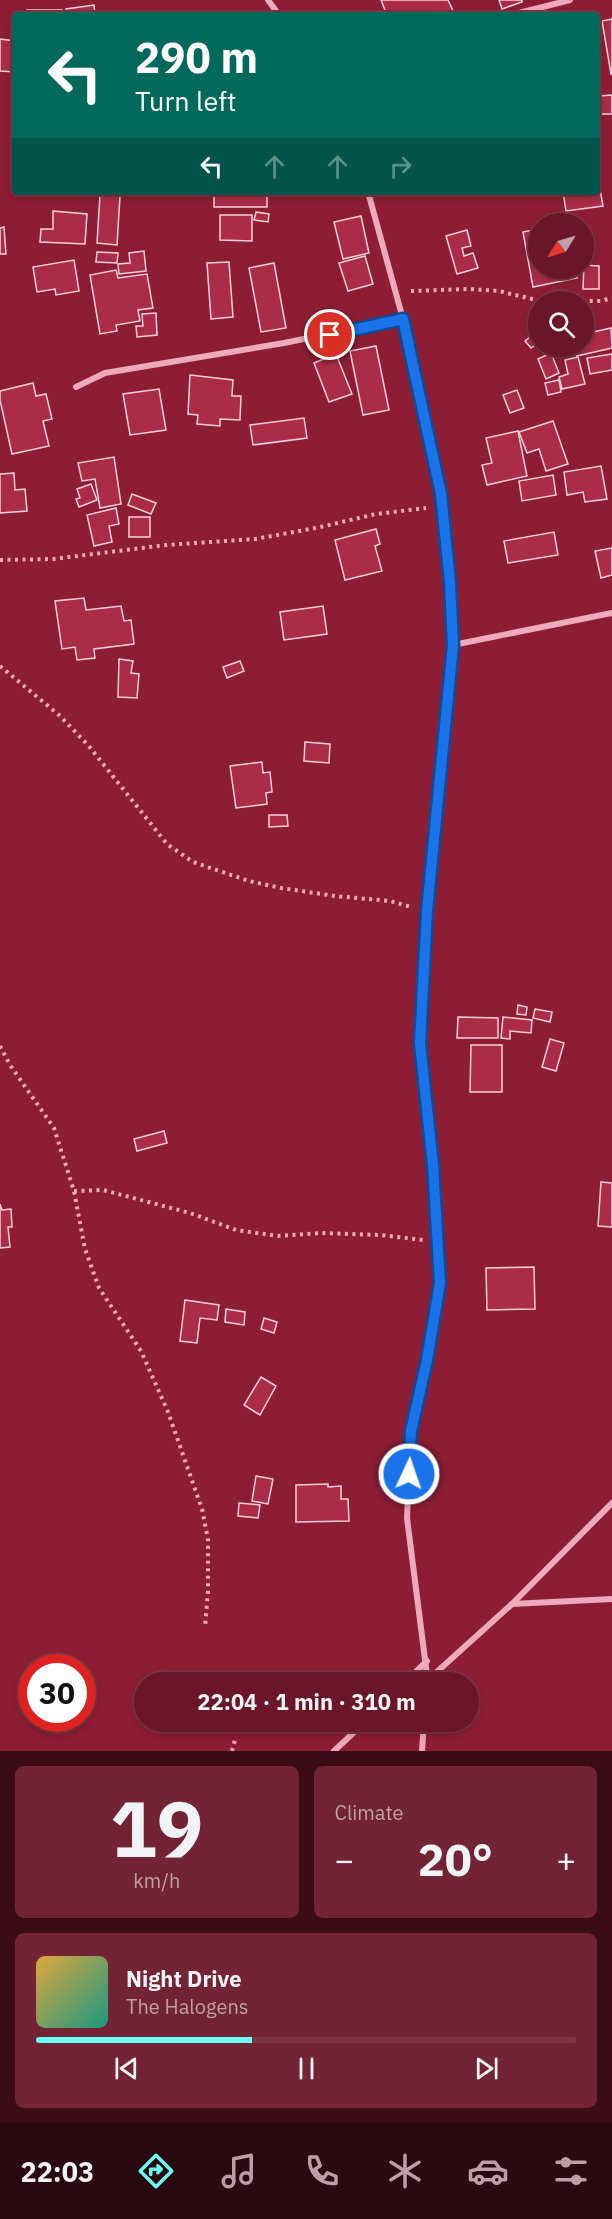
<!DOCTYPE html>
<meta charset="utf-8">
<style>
:root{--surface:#6a1628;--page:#722334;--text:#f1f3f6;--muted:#be9fa8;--line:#7d3545;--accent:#69fcf2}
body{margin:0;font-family:"IBM Plex Sans",sans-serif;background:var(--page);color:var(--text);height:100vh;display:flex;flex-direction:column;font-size:22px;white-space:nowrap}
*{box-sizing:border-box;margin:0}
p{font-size:20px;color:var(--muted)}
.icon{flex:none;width:33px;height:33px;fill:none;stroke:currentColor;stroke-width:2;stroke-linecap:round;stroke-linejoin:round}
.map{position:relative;height:1751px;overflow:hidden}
.details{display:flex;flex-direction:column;gap:15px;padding:15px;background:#3a0c16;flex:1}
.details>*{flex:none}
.top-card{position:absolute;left:12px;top:12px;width:588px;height:183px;border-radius:6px;box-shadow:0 3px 9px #0003,0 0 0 2px var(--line);background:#00695c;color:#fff;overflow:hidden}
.needle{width:39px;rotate:233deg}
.tools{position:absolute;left:528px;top:213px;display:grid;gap:12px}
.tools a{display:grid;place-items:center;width:66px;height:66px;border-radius:50%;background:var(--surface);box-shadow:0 3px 9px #0003,0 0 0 2px var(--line);font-size:30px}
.speed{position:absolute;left:18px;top:1654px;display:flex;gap:12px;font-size:30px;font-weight:700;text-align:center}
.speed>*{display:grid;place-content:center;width:78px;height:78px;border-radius:50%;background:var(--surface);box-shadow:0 3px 9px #0003,0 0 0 2px var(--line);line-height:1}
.speed .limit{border:9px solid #d22;background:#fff;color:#111}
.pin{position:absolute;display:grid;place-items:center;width:51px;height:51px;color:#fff;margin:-26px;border:3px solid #fff;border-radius:50%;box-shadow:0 2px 6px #0007}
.me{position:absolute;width:66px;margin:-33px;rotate:3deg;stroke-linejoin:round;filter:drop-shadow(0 0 4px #0008)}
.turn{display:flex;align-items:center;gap:21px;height:126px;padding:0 24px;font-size:27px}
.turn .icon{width:78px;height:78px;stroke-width:2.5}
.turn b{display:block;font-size:42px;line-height:51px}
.lanes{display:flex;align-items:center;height:57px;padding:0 24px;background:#0003;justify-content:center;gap:30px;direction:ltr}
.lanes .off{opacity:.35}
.big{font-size:45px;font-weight:800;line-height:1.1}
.details .tile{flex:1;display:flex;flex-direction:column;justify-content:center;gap:9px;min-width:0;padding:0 21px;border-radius:9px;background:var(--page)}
.details .dial{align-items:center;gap:0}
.dial b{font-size:78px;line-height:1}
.song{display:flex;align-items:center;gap:18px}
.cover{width:72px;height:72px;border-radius:9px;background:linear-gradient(135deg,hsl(40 70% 55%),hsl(170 70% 35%))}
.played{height:6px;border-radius:3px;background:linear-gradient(90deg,var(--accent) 40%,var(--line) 40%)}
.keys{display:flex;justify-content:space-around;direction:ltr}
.heat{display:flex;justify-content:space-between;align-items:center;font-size:33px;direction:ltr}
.details .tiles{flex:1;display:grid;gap:15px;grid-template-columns:1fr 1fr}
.tile:last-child{grid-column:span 2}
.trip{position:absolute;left:134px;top:1672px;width:345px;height:60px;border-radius:30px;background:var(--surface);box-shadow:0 3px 9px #0003,0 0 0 2px var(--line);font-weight:800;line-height:60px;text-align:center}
.dock{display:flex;height:96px;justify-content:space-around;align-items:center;background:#2a0910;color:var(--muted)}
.dock .icon{width:42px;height:42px}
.dock .selected{color:var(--accent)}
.dock b{font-size:27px;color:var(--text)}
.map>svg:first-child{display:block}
.building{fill:#ab2c49;stroke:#f9d0da;stroke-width:1.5}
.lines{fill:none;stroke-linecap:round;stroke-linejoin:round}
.path{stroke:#edaaba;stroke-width:4;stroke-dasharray:3 4.5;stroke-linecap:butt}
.minor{stroke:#edaaba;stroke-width:6}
.route-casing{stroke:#114b97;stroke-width:15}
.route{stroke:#1a73e8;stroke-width:10}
</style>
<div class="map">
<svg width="612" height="1751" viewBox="0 0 612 1751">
<rect width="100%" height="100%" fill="#8d1d35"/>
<g class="building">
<path d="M 381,0 L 448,0 L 455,15 L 387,15 Z"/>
<path d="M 499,0 L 522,0 L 522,2 L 502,9 Z"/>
<path d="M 94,5 L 95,15 L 66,15 L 66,9 Z"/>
<rect x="27" y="10" width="35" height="5"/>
<path d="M 612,19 L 612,74 L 611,74 L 602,21 Z"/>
<path d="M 0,39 L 15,41 L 15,72 L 0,71 Z"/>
<path d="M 612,95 L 612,114 L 599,114 L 599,96 Z"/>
<path d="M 597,172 L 603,206 L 566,211 L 563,192 L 597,192 Z"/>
<rect x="214" y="192" width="53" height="15"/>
<path d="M 100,195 L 120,196 L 117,245 L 97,243 Z"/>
<path d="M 53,211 L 87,214 L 85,244 L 40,242 L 41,229 L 53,229 Z"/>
<path d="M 256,212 L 269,214 L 268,222 L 254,220 Z"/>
<path d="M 220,215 L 252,215 L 252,241 L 220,240 Z"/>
<path d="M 361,216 L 369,253 L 343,259 L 334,222 Z"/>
<path d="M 4,227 L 6,254 L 0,254 L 0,228 Z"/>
<path d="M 538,229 L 538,268 L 575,268 L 577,278 L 533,287 L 523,232 Z"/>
<path d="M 467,230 L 471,246 L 462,248 L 464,256 L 473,253 L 478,268 L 457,274 L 446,236 Z"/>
<path d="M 144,251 L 146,271 L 119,274 L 118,264 L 130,263 L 129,253 Z"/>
<path d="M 97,252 L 118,253 L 117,263 L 96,262 Z"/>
<path d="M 365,256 L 373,284 L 348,291 L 339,263 Z"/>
<path d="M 74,260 L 79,291 L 56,295 L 55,289 L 37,292 L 33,267 Z"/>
<path d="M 229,262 L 233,317 L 211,319 L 207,263 Z"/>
<path d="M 274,263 L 286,328 L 261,332 L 249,268 Z"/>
<path d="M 584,265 L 599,266 L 599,289 L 583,289 Z"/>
<path d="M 116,270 L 118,278 L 147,274 L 153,308 L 138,310 L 140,321 L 116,325 L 117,331 L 100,334 L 90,275 Z"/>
<path d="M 156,313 L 157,335 L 137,337 L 136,326 L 143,326 L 142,314 Z"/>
<path d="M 611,328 L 612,348 L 577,356 L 575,346 L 584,346 L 584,334 Z"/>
<path d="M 531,336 L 537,344 L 531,348 L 525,341 Z"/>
<path d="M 376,346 L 389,410 L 363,415 L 350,351 Z"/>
<path d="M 551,353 L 559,373 L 546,379 L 538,359 Z"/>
<path d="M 336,354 L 352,394 L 329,402 L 314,363 Z"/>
<path d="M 612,354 L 612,370 L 590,374 L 587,358 Z"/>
<path d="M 578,357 L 585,384 L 562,389 L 559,377 L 568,374 L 565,360 Z"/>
<path d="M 190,375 L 233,380 L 232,396 L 241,396 L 240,420 L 220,419 L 220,426 L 197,424 L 198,415 L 188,414 Z"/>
<path d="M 559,380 L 561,392 L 548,395 L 545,383 Z"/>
<path d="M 33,383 L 36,396 L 46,394 L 52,419 L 43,421 L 49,446 L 12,454 L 0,400 L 0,391 Z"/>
<path d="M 159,389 L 166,430 L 130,435 L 123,394 Z"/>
<path d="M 517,390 L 524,408 L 510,413 L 503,395 Z"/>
<path d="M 304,418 L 307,438 L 253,445 L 250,425 Z"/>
<path d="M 553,421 L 568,464 L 546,471 L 539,449 L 527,453 L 519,432 Z"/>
<path d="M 518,431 L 527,476 L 487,485 L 482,465 L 492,463 L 486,438 Z"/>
<path d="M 114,457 L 121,504 L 100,508 L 95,479 L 82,481 L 78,463 Z"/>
<path d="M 601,466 L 607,499 L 585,502 L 583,492 L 567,495 L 564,472 Z"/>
<path d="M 14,473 L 15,490 L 25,489 L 27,511 L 0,513 L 0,474 Z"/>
<path d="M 553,475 L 556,495 L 522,501 L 519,481 Z"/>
<path d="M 91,484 L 97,500 L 79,507 L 76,499 L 80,498 L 77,489 Z"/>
<path d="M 132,494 L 156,503 L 151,514 L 128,505 Z"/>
<path d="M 116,508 L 119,524 L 109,526 L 112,542 L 94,546 L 87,515 Z"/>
<rect x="129" y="517" width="21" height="20"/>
<path d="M 376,529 L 380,544 L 375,546 L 382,571 L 345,580 L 335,540 Z"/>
<path d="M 554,532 L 558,555 L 508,563 L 504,541 Z"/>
<path d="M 612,548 L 612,575 L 601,578 L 595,551 Z"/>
<path d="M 84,598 L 86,610 L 121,606 L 124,621 L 131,620 L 134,644 L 94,649 L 95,658 L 77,660 L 75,647 L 62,649 L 55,601 Z"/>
<path d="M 323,606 L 327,634 L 284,640 L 280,612 Z"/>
<path d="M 119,659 L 133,661 L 131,673 L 139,674 L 137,698 L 118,697 Z"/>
<path d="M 240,661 L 244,671 L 227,678 L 223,667 Z"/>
<path d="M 305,742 L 330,744 L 329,763 L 304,761 Z"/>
<path d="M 262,762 L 263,773 L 270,772 L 272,792 L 266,793 L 267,804 L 236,808 L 230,766 Z"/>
<path d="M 269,815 L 287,815 L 288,826 L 269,827 Z"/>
<path d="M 518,1005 L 527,1007 L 526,1015 L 517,1014 Z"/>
<path d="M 535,1009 L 552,1012 L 550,1022 L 533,1018 Z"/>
<path d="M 458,1017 L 498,1018 L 498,1038 L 457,1038 Z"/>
<path d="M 503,1017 L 532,1020 L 531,1033 L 510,1031 L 510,1039 L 501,1038 Z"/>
<path d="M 550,1039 L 564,1043 L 556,1071 L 542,1067 Z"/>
<path d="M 471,1045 L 502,1045 L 502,1092 L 470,1092 Z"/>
<path d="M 164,1131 L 167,1143 L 137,1151 L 134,1139 Z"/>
<path d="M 601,1182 L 612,1183 L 612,1227 L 598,1226 Z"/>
<path d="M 0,1204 L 2,1210 L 11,1209 L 12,1227 L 8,1227 L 10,1247 L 0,1248 Z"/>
<path d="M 534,1267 L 535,1309 L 487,1310 L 486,1268 Z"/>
<path d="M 185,1300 L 219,1305 L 217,1320 L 200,1318 L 197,1343 L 180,1341 Z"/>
<path d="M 226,1309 L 245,1312 L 244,1325 L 225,1322 Z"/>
<path d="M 264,1318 L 277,1322 L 274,1333 L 261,1329 Z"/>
<path d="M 261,1377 L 276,1386 L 260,1415 L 244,1405 Z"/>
<path d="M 256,1476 L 273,1479 L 268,1504 L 252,1501 Z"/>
<path d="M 328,1484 L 328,1487 L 341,1486 L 341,1499 L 348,1499 L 349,1521 L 296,1522 L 296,1485 Z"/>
<path d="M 239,1503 L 260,1505 L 258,1518 L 238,1516 Z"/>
</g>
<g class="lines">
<g class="path">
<path d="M 411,291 L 469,289 L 499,291 L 540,301 L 601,301 L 612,298"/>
<path d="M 0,560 L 53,559 L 166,545 L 255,539 L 316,528 L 376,514 L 426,508"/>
<path d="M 0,666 L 59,715 L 88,745 L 167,844 L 193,862 L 249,881 L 281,888 L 335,896 L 390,901 L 411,907"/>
<path d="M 0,1046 L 10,1065 L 54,1128 L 74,1191 L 85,1249 L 99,1288 L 141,1351 L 168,1412 L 202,1509 L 208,1540 L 208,1592 L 205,1627"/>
<path d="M 74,1191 L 103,1190 L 190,1213 L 236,1230 L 278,1236 L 321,1233 L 381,1235 L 423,1240"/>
<path d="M 232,1751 L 235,1740"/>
</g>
<g class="minor">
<path d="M 268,0 L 279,15"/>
<path d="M 511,15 L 570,0"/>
<path d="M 368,192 L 403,319 L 441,494 L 450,582 L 453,645 L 427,911 L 420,1043 L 433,1165 L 440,1283 L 427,1360 L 411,1431 L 407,1518 L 428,1683"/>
<path d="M 76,387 L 105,373 L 284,343 L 403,319"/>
<path d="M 453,645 L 612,613"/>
<path d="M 512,1604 L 612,1599"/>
<path d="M 429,1679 L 512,1604 L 612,1503"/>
<path d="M 404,1683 L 427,1661"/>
<path d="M 334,1751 L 365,1722"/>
<path d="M 422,1751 L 424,1722"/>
</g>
</g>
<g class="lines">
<defs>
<path id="route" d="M 330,335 L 403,319 L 441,494 L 450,582 L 453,645 L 427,911 L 420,1043 L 433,1165 L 440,1283 L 427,1360 L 411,1431 L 409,1474"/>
</defs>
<use href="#route" class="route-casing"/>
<use href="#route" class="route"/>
</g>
</svg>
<div class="tools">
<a><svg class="needle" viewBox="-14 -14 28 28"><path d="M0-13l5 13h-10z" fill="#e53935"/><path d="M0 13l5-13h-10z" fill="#be9fa8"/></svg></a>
<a><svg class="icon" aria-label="search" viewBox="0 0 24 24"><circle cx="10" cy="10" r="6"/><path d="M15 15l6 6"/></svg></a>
</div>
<div class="speed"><div class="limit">30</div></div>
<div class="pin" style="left:330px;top:335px;background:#d93025"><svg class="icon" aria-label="arrive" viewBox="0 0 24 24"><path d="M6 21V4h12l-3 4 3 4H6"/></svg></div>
<svg class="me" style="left:409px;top:1474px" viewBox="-20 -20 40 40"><circle r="17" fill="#1a73e8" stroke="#fff" stroke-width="3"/><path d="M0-11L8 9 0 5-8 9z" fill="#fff"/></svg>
<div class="trip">22:04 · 1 min · 310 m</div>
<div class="top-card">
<div class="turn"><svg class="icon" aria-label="left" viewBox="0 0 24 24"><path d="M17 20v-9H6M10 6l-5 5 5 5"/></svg><div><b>290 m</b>Turn left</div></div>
<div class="lanes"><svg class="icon" aria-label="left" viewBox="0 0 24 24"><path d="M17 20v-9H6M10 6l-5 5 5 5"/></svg><svg class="icon off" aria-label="ahead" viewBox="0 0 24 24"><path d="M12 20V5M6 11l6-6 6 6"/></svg><svg class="icon off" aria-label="ahead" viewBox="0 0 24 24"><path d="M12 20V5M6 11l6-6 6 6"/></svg><svg class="icon off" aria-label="right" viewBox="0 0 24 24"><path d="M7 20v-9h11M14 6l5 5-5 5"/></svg></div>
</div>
</div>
<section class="details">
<div class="tiles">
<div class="tile dial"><b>19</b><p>km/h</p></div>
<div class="tile"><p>Climate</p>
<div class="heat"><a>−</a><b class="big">20°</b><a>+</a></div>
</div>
<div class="tile">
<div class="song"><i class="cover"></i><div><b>Night Drive</b><p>The Halogens</p></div></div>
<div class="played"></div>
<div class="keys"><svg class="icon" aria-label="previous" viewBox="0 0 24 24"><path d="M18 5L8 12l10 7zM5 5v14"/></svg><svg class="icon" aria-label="pause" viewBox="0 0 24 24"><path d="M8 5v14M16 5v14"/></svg><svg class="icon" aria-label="next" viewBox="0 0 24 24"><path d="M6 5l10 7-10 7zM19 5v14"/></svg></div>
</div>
</div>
</section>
<nav class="dock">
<b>22:03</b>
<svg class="icon selected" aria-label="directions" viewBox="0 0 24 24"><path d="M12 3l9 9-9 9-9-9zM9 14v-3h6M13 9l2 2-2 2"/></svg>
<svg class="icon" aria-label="music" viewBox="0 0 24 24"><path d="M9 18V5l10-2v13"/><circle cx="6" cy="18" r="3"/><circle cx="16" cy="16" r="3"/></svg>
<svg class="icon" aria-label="phone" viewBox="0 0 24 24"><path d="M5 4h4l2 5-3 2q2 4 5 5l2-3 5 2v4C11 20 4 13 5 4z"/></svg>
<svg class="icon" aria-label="climate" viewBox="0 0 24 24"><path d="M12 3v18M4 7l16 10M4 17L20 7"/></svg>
<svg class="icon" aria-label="car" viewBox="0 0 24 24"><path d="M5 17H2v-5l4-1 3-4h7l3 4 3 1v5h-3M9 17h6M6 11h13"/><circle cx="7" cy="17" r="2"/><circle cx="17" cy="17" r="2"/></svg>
<svg class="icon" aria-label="filters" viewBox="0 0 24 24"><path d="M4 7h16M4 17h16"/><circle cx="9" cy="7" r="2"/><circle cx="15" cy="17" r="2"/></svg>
</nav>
